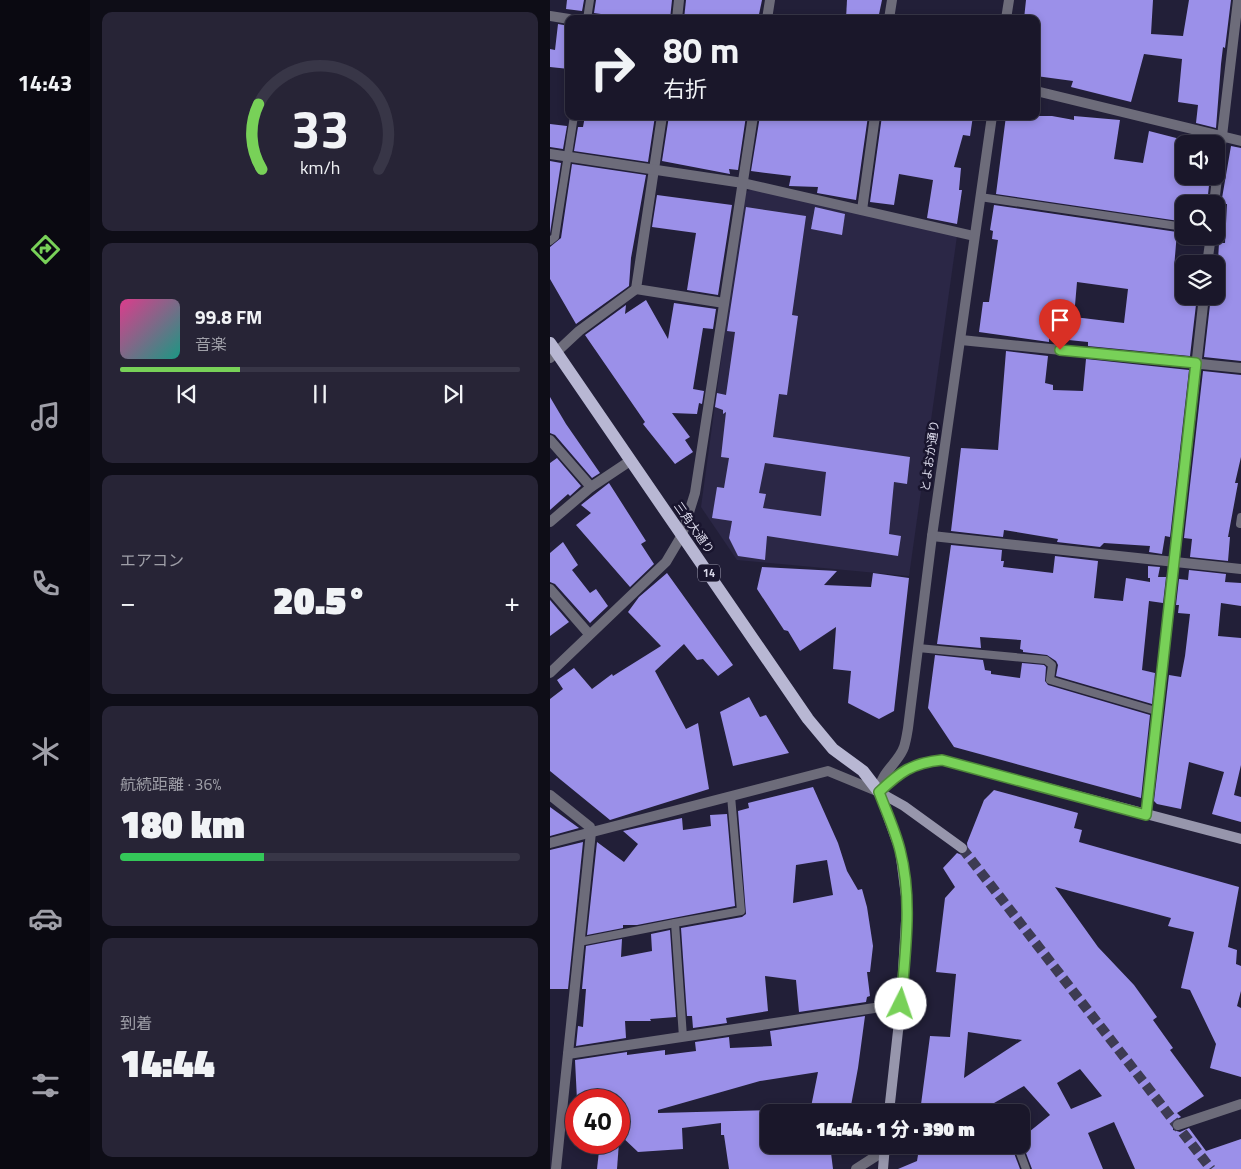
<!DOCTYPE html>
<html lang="ja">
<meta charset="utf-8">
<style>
:root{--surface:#1a172a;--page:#272436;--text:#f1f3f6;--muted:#9f9fa8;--line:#383647;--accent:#78d158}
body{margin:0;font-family:"Titillium Web","Noto Sans JP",sans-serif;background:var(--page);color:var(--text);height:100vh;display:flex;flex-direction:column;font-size:19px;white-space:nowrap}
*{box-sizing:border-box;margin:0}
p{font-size:16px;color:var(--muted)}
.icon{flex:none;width:28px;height:28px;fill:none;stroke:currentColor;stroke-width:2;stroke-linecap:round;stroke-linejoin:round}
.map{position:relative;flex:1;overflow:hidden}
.details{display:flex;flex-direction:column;gap:12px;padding:12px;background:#0e0d17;width:460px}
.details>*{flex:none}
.banner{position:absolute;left:15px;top:15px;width:475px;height:105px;border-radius:10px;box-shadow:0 2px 8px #0003,0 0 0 1px var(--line);background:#1a172a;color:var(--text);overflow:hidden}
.tools{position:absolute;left:625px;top:135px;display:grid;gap:10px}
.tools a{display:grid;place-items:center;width:50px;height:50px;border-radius:10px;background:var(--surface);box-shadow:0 2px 8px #0003,0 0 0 1px var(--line);font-size:25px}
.speed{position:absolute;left:15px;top:1089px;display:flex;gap:10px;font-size:25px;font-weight:700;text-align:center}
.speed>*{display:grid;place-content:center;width:65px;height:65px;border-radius:50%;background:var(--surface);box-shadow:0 2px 8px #0003,0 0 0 1px var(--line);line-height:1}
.speed .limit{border:8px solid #d22;background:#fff;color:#111}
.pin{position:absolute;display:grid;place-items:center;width:42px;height:42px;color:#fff;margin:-51px -21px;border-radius:50% 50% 50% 0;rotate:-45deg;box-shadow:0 0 5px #0007}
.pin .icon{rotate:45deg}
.me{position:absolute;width:55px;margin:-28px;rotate:4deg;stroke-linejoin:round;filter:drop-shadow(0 0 4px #0008)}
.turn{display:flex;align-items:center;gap:18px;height:105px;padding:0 15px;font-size:22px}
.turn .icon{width:65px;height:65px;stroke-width:2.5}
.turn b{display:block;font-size:35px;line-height:42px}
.big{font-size:38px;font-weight:800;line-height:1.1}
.details .card{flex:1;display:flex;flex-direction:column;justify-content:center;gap:8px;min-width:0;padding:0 18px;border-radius:10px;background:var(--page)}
.details .dial{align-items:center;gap:0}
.dial svg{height:130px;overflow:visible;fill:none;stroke:var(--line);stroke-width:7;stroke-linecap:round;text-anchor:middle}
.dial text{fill:var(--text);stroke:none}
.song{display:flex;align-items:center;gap:15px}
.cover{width:60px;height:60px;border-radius:8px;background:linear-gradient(135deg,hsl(330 70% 55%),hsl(170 70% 35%))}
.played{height:5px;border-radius:2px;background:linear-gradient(90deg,var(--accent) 30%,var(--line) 30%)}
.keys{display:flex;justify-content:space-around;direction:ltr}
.heat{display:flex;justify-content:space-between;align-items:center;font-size:28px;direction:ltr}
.charge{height:8px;border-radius:4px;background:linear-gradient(90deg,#34c759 36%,var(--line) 0)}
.trip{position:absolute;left:210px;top:1104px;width:270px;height:50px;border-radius:10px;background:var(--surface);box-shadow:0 2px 8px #0003,0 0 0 1px var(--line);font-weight:800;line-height:50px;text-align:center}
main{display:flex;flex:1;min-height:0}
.menu{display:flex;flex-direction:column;width:90px;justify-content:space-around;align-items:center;background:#0a0911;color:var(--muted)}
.menu .icon{width:35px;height:35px}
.menu .current{color:var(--accent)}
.menu b{font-size:22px;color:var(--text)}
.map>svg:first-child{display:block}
.built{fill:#2b2746}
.building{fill:#9b90e9;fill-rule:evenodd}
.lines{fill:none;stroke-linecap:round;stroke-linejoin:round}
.street-tunnel{stroke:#3d3b53;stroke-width:10;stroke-dasharray:10 5;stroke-linecap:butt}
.lane{stroke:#6d6c7a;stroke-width:8}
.street{stroke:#6d6c7a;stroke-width:10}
.secondary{stroke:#9796ac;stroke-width:10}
.primary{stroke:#b8b7d3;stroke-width:12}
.route-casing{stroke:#4e8839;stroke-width:12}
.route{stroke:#78d158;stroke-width:9}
.labels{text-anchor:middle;stroke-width:5;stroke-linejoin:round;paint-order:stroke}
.shield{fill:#19152e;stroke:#9f9eb1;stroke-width:1}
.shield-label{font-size:11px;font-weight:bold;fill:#d9d8e9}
.street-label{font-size:12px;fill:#d9d8e9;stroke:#19152e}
</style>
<main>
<nav class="menu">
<b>14:43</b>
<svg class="icon current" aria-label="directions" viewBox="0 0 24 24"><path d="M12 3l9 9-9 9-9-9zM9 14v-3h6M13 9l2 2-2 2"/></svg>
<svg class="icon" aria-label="music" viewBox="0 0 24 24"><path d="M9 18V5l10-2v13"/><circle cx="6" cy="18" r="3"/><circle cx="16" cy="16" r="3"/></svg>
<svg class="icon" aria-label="phone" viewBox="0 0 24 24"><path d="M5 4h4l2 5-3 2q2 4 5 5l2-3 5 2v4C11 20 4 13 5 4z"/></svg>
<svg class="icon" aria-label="climate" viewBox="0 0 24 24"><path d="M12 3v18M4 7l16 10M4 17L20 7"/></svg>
<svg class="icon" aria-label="car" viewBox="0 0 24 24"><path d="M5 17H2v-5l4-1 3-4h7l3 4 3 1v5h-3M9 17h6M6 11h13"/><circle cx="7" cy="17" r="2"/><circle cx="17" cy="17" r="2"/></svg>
<svg class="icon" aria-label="filters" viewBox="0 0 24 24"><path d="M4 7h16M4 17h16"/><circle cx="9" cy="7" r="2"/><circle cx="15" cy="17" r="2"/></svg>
</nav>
<section class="details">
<div class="card dial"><svg viewBox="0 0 100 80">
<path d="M14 69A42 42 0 1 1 86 69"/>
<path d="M14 69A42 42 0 0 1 12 29" stroke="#78d158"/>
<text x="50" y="56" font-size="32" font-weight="700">33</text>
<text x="50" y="72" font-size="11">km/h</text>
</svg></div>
<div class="card">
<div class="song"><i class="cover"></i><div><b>99.8 FM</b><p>音楽</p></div></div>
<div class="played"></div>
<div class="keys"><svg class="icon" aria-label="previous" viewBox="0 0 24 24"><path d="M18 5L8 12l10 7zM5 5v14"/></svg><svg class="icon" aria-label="pause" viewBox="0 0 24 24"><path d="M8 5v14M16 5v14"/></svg><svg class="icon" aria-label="next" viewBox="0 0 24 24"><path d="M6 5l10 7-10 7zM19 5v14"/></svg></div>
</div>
<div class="card"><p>エアコン</p>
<div class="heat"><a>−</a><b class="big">20.5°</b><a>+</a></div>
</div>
<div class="card"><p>航続距離 · 36%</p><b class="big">180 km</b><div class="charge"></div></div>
<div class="card"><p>到着</p><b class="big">14:44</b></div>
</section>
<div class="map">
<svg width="691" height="1169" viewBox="0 0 691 1169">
<rect width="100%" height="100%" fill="#221f38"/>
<path class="built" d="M 202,189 L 407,236 L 359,576 L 187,560 L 151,507 L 194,193 Z"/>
<g class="building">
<path d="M 17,0 L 34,0 L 32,11 L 16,9 Z"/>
<path d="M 46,0 L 122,0 L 120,19 L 51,17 L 51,14 L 44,13 Z"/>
<path d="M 136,0 L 212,0 L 208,19 L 134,19 Z"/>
<path d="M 297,0 L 332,0 L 328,19 L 296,19 Z"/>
<path d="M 476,0 L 603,0 L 601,34 L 633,36 L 639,0 L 681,0 L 675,48 L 673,47 L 671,64 L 666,128 L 646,123 L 648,105 L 628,102 L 632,59 L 594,54 L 581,102 L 521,87 L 523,81 L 486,76 L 486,19 L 474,19 Z"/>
<path d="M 8,24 L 19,26 L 19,69 L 0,67 L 0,49 L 5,50 Z"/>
<path d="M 35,116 L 105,116 L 98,162 L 24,151 L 28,127 L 33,127 Z"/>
<path d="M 119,116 L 196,116 L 188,170 L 179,169 L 180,174 L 112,161 Z"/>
<path d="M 210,116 L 318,116 L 306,200 L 267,193 L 268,187 L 239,186 L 241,176 L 201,171 Z"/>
<path d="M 332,116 L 423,116 L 420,136 L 413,135 L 404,167 L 411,168 L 409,190 L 412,190 L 407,224 L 377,218 L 383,180 L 349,174 L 344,205 L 320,202 Z"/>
<path d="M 456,116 L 502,116 L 524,120 L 524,116 L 570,120 L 564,159 L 593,163 L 599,131 L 634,140 L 634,176 L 660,176 L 657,204 L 634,204 L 634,219 L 629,219 L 629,221 L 446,194 Z"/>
<path d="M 0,124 L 17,126 L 13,149 L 0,147 Z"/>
<path d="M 644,137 L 664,142 L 664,144 L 643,144 Z"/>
<path d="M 681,146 L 691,148 L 691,361 L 654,357 L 661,296 L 666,296 L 669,243 L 675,243 L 677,204 L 671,204 Z"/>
<path d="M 0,161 L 11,163 L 0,233 Z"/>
<path d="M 22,164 L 96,175 L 81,258 L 79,286 L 26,324 L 0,279 L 0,247 L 11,238 Z"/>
<path d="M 107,195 L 182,205 L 168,295 L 137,290 L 146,233 L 102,227 Z"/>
<path d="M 444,205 L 627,232 L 624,268 L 634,269 L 634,296 L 647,296 L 640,356 L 538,346 L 538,342 L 499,338 L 499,342 L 429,332 L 433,302 L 439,302 L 448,240 L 442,239 L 443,231 L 440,230 ZM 527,282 L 578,289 L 574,323 L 524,317 Z"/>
<path d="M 196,207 L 256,216 L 242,315 L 248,316 L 237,395 L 229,394 L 223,437 L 360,457 L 357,484 L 344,482 L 339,534 L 351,536 L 348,556 L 217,536 L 215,560 L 188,556 L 179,538 L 182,521 L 162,518 L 167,487 L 174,488 L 179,458 L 171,457 L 176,412 L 173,414 L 173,410 L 165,407 L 167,393 L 176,395 L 185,332 L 177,331 ZM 215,463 L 276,472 L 271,516 L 213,508 L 216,494 L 209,493 Z"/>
<path d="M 265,207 L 295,214 L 292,235 L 261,229 Z"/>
<path d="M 96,300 L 118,339 L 124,303 L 166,309 L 163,329 L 153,328 L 143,389 L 154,391 L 152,404 L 149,403 L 147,414 L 122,413 L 140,437 L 135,440 L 143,452 L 125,464 L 93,424 L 95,422 L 35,335 L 76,305 L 75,314 Z"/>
<path d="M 456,351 L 498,356 L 495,383 L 503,385 L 503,390 L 533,391 L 536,359 L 639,370 L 620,537 L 615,536 L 612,554 L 599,552 L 600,546 L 554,543 L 550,547 L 507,542 L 508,539 L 454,530 L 453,537 L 401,531 L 411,448 L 448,450 Z"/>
<path d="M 653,371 L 691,375 L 691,457 L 685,483 L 688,483 L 678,537 L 680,537 L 678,561 L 640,557 L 642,539 L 634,538 Z"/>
<path d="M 0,397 L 16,424 L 50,473 L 42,478 L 5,435 L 0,433 Z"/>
<path d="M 7,458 L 31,486 L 20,496 L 18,494 L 0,510 L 0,463 Z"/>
<path d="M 59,483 L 96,541 L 91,544 L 104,564 L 80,587 L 26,525 L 41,513 L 31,505 Z"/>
<path d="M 13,542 L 28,565 L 22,570 L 40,593 L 46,589 L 58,606 L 40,623 L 5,584 L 0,582 L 0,553 Z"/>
<path d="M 401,545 L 452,550 L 451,561 L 454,561 L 453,567 L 503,573 L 505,556 L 548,561 L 544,598 L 573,601 L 576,578 L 600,582 L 600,578 L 598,578 L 598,566 L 610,567 L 608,577 L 616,577 L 613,603 L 599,601 L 592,670 L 605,673 L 602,704 L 506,676 L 508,665 L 506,661 L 497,655 L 473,652 L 473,650 L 470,649 L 471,640 L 430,637 L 431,648 L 387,644 Z"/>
<path d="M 212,567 L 287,571 L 274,585 L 321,587 L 323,573 L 359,578 L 344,711 L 329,719 L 298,703 L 301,671 L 283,669 L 286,627 L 250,651 L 238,631 L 234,630 L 207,589 Z"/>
<path d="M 639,570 L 676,574 L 675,582 L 691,583 L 691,606 L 671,603 L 668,636 L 691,638 L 691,765 L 684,795 L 691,797 L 691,822 L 662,814 L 674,772 L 639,762 L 631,809 L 607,804 L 604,801 L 619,675 L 631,677 L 635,656 L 640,614 L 628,613 L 629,605 L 626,605 L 629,579 L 638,580 Z"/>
<path d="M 117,573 L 183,665 L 168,676 L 153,659 L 147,660 L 134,644 L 105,671 L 136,729 L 148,723 L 159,789 L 60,820 L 0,771 L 0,699 L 13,689 L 7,680 L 24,668 L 42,689 L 62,674 L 63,676 L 111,646 L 78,612 L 89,597 Z"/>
<path d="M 0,600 L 19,622 L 0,636 Z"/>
<path d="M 385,655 L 433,660 L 435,670 L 441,671 L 441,674 L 470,678 L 472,663 L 494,665 L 496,667 L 495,681 L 498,685 L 600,715 L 591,798 L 404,747 L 378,708 Z"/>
<path d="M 199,697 L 210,717 L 216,715 L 239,753 L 183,766 L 170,712 Z"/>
<path d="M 263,787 L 288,843 L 297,871 L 308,890 L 312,889 L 317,907 L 323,946 L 320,972 L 317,972 L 320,996 L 317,997 L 316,1002 L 249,1012 L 246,980 L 215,976 L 218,1011 L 176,1018 L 177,1023 L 143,1028 L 142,1016 L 137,1016 L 131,928 L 192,917 L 196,914 L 188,811 L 199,808 L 198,803 ZM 277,860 L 283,895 L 243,903 L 246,865 Z"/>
<path d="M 444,790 L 528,813 L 524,828 L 532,830 L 529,842 L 689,887 L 678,947 L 687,950 L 686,964 L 691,966 L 691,991 L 687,1006 L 691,1008 L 691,1077 L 660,1068 L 666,1044 L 640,990 L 631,988 L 644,932 L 618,926 L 621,918 L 505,887 L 548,947 L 584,985 L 607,1017 L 603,1020 L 623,1048 L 620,1050 L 654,1096 L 627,1113 L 631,1117 L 623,1121 L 623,1130 L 630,1132 L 639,1128 L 656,1151 L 691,1139 L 691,1169 L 585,1169 L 564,1122 L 538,1133 L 553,1169 L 482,1169 L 473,1145 L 477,1145 L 474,1136 L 500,1115 L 474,1086 L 428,1112 L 370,1112 L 380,1036 L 400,1037 L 406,974 L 386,972 L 395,898 L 405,887 L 393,868 L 407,853 L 412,855 L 418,852 L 417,843 L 434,800 ZM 418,1032 L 472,1040 L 414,1078 ZM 530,1069 L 552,1096 L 521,1109 L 507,1083 Z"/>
<path d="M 0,807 L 29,828 L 0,836 Z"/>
<path d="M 177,814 L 185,906 L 87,925 L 73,925 L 73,928 L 37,935 L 47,842 L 74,862 L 88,844 L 73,831 L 132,818 L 133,830 L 161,826 L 160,815 Z"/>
<path d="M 33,842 L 18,989 L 0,989 L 0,850 Z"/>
<path d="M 120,930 L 126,1017 L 100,1019 L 101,1021 L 75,1021 L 76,1038 L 26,1046 L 28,1026 L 33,1027 L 36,989 L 32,989 L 36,946 L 72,939 L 71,957 L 102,951 L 101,934 Z"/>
<path d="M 315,1016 L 308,1068 L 300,1111 L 261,1107 L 268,1072 L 210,1081 L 108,1110 L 108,1113 L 219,1110 L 219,1145 L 246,1145 L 246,1147 L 280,1145 L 283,1169 L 179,1169 L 174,1135 L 171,1135 L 171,1123 L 132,1128 L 133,1149 L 88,1152 L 69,1134 L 69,1100 L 27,1100 L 25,1060 L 77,1052 L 77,1055 L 115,1050 L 115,1055 L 146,1051 L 145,1042 L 179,1037 L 180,1048 L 222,1046 L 220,1031 Z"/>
<path d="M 50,1142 L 69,1142 L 67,1169 L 47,1169 Z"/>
<path d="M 407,1145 L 461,1145 L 470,1169 L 348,1169 L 367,1161 L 368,1155 L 385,1151 L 386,1153 Z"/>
</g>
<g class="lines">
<path class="street-tunnel" d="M 412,848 L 661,1169"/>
<g class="lane">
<path d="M 37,19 L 40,0"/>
<path d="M 430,197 L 634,227"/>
<path d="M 0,241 L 5,237 L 24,116"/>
<path d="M 690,524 L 691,517"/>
<path d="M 368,648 L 496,660 L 502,665 L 500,680 L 606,711"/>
<path d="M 29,942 L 125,923"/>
<path d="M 133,1037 L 125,923 L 191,911 L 181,796"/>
<path d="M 467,1145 L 476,1169"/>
<path d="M 334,1151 L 370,1149 L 387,1145"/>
</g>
<g class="street">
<path d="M 0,16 L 19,19"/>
<path d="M 127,19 L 129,0"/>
<path d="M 217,19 L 220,0"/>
<path d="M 339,19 L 342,0"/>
<path d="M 456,19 L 459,0"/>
<path d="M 486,91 L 691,141"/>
<path d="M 112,116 L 86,289 L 174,303"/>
<path d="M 0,154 L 193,183 L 424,236"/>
<path d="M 664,204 L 688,0"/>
<path d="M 312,210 L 325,116"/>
<path d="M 657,264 L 661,236"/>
<path d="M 411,340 L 691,368"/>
<path d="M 0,358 L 29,331 L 86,289"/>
<path d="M 0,440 L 41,487"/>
<path d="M 0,522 L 41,487 L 80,461"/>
<path d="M 382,536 L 691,569"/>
<path d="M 0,589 L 39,634"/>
<path d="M 0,673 L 116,562 L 132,535 L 145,493 L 203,116"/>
<path d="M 0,795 L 40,827 L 41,832 L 6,1169"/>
<path d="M 596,815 L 654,296"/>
<path d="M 0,843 L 278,771 L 329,792 C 330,772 348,764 354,747 C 356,741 357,734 358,728 L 382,536 L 442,116"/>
<path d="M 18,1054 L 351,1004"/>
<path d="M 628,1125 L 691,1104"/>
<path d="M 306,1169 L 334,1151"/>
</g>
<g class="secondary">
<path d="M 329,792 C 350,772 363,763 391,760 L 691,839"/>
<path d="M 329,792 L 350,850 L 357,904 L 351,1004 L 339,1112"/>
<path d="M 329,792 L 354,806 L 412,848"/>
<path d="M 333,1169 L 335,1145"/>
</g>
<path class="primary" d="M 0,343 L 258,719 L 283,749 L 313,771 L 329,792"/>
</g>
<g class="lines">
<defs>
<path id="route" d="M 351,1004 C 355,953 363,900 350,850 C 345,830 336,811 329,792 C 350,772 362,763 392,760 L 596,815 L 646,363 L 510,350"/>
</defs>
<use href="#route" class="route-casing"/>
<use href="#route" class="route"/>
</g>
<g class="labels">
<rect class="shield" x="148" y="564.5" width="22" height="17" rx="4"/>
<g class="shield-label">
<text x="159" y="577">14</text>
</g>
<g class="street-label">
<text transform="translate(380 456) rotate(-82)" y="4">とよおか通り</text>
<text transform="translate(144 528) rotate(55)" y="4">三角大通り</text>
</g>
</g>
</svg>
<div class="tools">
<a><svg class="icon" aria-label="sound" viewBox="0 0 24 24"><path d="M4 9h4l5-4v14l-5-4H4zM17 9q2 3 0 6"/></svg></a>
<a><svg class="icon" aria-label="search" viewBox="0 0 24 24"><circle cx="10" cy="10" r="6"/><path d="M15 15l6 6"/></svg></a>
<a><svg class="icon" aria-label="layers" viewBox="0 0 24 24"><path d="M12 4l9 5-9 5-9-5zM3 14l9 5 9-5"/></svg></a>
</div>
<div class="speed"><div class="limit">40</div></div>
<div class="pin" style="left:510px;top:350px;background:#d93025"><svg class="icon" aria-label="arrive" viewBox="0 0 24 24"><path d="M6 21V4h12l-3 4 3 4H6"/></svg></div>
<svg class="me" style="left:351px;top:1004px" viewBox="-20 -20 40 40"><circle r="19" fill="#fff"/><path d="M0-13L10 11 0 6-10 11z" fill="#78d158"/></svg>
<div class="trip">14:44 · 1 分 · 390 m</div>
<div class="banner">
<div class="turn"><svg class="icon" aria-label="right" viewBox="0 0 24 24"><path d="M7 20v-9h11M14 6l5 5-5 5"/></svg><div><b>80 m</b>右折</div></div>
</div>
</div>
</main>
